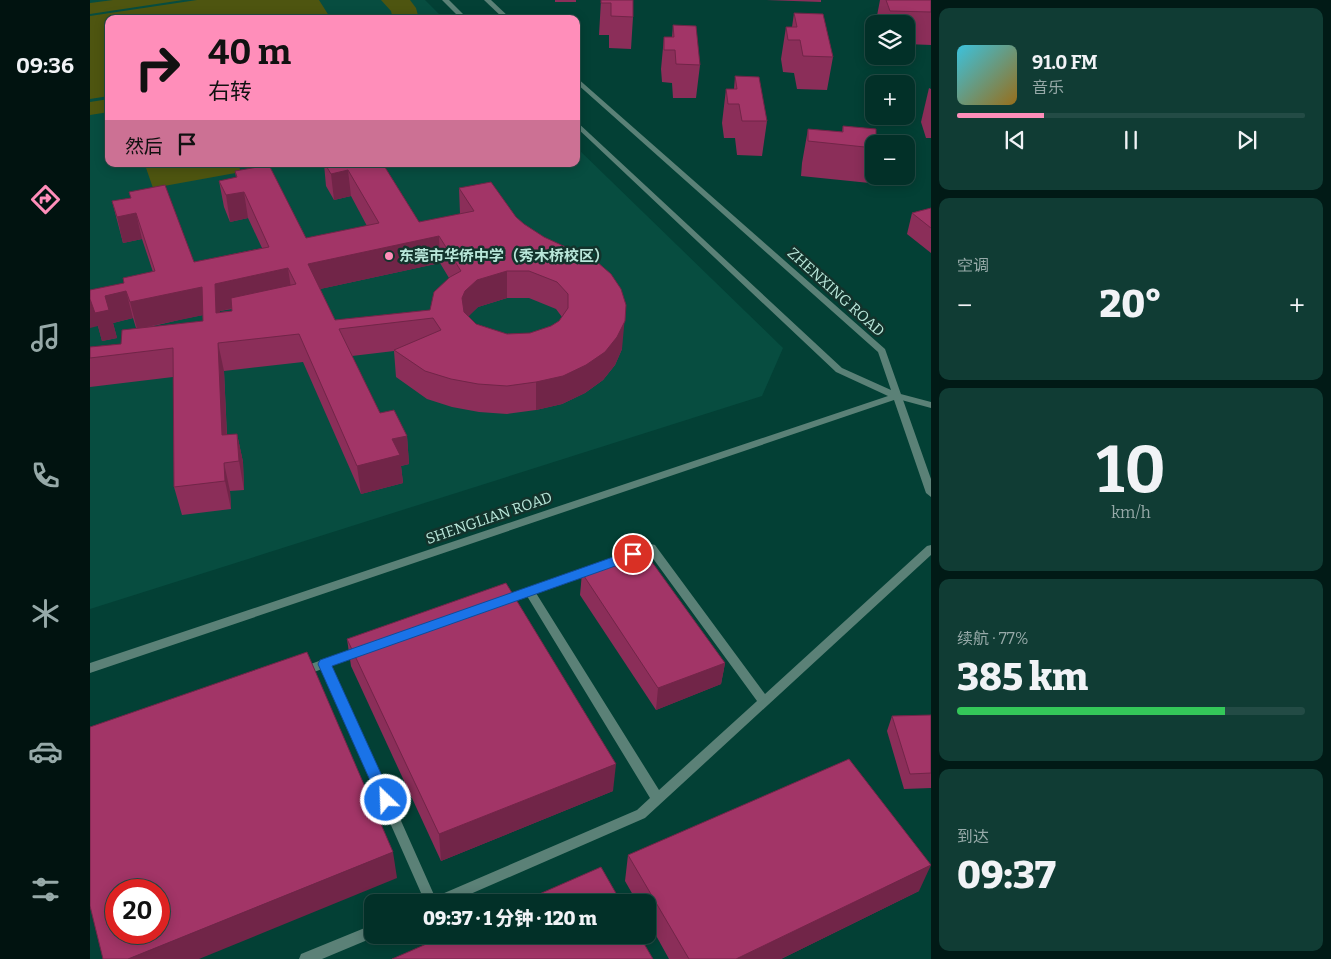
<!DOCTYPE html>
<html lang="zh">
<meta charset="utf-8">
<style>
:root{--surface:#023028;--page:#103c34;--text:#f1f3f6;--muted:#96a9a8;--line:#234b45;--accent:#ff8eba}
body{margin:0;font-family:Bitter,"Noto Sans SC",serif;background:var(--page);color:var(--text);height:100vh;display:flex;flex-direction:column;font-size:19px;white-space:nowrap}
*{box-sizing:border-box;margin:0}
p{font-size:16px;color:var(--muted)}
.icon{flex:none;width:28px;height:28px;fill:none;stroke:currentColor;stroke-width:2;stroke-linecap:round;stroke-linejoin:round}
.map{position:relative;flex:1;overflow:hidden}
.drawer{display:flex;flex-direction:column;gap:8px;padding:8px;background:#011a16;width:400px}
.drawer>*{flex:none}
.guide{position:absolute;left:15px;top:15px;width:475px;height:152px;border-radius:10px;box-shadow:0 2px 12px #0003,0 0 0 1px var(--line);background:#ff8eba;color:#111;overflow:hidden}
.tools{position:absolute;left:775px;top:15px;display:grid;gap:10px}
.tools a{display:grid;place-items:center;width:50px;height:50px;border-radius:10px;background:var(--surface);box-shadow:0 2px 12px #0003,0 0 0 1px var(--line);font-size:25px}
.speed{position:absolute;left:15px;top:879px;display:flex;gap:10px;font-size:25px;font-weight:700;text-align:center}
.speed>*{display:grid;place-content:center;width:65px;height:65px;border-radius:50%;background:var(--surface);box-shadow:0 2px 12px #0003,0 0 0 1px var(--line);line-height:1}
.speed .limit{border:8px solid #d22;background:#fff;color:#111}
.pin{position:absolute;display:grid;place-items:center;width:42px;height:42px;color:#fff;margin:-21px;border:2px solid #fff;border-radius:50%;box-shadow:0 1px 5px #0007}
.me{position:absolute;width:55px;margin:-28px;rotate:336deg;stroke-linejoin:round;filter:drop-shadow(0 0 4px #0008)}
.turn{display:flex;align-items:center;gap:18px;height:105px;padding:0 20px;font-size:22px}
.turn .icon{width:65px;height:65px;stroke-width:2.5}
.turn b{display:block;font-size:35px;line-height:42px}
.then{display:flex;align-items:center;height:48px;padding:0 20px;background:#0003;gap:10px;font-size:19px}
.big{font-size:38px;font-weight:800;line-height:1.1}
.drawer .widget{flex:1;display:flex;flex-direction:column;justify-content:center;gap:8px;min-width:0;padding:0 18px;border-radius:10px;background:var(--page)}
.drawer .dial{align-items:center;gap:0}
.dial b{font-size:65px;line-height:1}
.song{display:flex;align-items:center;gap:15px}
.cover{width:60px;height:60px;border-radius:8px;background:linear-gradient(135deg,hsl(190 70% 55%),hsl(40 70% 35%))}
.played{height:5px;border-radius:2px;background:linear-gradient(90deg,var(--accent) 25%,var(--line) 25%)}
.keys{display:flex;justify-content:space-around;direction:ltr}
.heat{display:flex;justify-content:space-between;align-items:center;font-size:28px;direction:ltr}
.charge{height:8px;border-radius:4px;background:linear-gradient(90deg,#34c759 77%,var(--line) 0)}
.trip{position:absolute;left:274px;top:894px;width:292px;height:50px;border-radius:10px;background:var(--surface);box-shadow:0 2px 12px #0003,0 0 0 1px var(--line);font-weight:800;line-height:50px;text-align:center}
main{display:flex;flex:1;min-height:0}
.tabs{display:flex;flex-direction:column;width:90px;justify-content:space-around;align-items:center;background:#011310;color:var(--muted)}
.tabs .icon{width:35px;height:35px}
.tabs .selected{color:var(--accent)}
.tabs b{font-size:22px;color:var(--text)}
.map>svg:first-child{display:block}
.built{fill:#074d40}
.green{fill:#4e5510}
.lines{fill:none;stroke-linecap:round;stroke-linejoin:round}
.lane{fill:#5b8177;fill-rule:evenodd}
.street{fill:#5b8177;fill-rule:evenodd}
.wall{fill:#8b2e59;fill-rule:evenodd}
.shaded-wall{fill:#712548}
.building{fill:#a23567;stroke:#712548;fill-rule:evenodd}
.route{fill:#1a73e8;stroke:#114b97}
.poi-dot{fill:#ff8eba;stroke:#13332c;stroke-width:2}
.labels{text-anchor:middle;stroke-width:5;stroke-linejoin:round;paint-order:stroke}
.poi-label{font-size:15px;font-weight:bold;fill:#b9e7da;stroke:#13332c;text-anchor:start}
.street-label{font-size:15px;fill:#b9e7da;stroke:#13332c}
</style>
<main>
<nav class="tabs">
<b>09:36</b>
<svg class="icon selected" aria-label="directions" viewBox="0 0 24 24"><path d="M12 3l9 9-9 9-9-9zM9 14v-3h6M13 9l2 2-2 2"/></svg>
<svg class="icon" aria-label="music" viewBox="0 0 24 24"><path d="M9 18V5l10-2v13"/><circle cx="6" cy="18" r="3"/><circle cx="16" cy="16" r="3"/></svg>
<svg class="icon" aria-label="phone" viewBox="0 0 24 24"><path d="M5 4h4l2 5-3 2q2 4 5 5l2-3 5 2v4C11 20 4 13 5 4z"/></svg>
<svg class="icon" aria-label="climate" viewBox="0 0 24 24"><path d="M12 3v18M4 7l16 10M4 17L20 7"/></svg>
<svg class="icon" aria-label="car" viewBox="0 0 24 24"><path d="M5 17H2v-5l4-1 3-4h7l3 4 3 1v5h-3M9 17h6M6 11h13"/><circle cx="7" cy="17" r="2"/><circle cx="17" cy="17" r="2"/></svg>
<svg class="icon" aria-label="filters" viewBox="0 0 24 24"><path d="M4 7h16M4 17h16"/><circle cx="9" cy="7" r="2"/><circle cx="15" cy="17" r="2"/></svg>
</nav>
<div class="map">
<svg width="841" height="959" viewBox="0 0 841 959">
<rect width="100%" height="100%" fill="#034035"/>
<path class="built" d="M 0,0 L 335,0 L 354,19 L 19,19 L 19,164 L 486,164 L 486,147 L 693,348 L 672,396 L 0,609 Z"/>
<g class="green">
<path d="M 23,0 L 93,0 L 0,14 L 0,3 Z"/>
<path d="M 107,0 L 229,0 L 241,19 L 19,19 L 19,96 L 0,99 L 0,16 Z"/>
<path d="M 291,0 L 320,0 L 326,8 L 329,19 L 303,19 L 301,11 Z"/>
<path d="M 19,99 L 19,112 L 0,115 L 0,102 Z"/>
<path d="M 62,164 L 148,164 L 151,172 L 63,188 L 55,165 Z"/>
</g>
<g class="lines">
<g class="lane">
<path d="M 807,393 L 841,402 L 841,408 L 804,398 L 802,396 Z"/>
<path d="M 561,544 L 565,545 L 675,694 L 837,546 L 841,545 L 841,555 L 555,818 L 362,902 L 335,902 L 232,669 L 211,677 L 207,675 L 205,672 L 207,669 L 270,646 L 274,648 L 276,651 L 274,654 L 242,666 L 345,897 L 547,810 L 560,798 L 437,596 L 411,605 L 407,604 L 406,601 L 407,598 L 500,566 L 508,566 L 509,569 L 508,572 L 446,593 L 569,790 L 667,701 L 559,553 L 541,559 L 537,558 L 536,555 L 537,552 Z"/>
<path d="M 282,925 L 282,935 L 287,936 L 232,959 L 209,959 L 211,954 Z"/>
</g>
<g class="street">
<path d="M 352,0 L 359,0 L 378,19 L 371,19 Z"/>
<path d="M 394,0 L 401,0 L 421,19 L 414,19 Z"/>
<path d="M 486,77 L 795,349 L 841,479 L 841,497 L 836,493 L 804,400 L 0,673 L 0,663 L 798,396 L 746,372 L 486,127 L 486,121 L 752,368 L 801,390 L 788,352 L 486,83 Z"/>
</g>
</g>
<g class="wall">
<rect x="465" y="0" width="21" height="2"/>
<path d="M 511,0 L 543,0 L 543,17 L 541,49 L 519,48 L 519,35 L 509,35 Z"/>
<path d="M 676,0 L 731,0 L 731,2 Z"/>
<path d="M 790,0 L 841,0 L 841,45 L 816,44 L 816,24 L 786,24 L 786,21 Z"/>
<path d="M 704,13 L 743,57 L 737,90 L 707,89 L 704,73 L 693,72 L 691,59 L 696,27 L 702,27 Z"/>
<path d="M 583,25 L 610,65 L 606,98 L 583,98 L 582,83 L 572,82 L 571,69 L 574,37 L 582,37 Z"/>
<path d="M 645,76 L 677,121 L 672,156 L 647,155 L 645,138 L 634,138 L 632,123 L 636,89 L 644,89 Z"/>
<path d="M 839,88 L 841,89 L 841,138 L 836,138 L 831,122 Z"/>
<path d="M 753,126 L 786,129 L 786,135 L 817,138 L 818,151 L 816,157 L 816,144 L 784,144 L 784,176 L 812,176 L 809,186 L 711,176 L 712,163 L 718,129 L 752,132 Z"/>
<path d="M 234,164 L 293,164 L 329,222 L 370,214 L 369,188 L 426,217 L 532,349 L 525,365 L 513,380 L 495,393 L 472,404 L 446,410 L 417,414 L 389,412 L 362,407 L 337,399 L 306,377 L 304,351 L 262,356 L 290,413 L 317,436 L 319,464 L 311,466 L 313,483 L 271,494 L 213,362 L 134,371 L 137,435 L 147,434 L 153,462 L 154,490 L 140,491 L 141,509 L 92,515 L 84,487 L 83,377 L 0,387 L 0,347 L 31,344 L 46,328 L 43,318 L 23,323 L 27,338 L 12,341 L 8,326 L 34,283 L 63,272 L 52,239 L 33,243 L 22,201 L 41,198 L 39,192 L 104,262 L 172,248 L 158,218 L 140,222 L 134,207 L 129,181 L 146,178 L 145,171 L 216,238 L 277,226 L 261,196 L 244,200 L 236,186 ZM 350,263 L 359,278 L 340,310 L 245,320 L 230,289 ZM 417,298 L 439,298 L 466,309 L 472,317 L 469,321 L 461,326 L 440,333 L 417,334 L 386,324 L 378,316 L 388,307 ZM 142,309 L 142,311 L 130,312 L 130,311 ZM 113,315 L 113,321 L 55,328 L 93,319 Z"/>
<path d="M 841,208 L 841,253 L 817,234 L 822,213 Z"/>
<path d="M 492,573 L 635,663 L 631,684 L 566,710 L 490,595 Z"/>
<path d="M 257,639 L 523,791 L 351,861 L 261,666 Z"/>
<path d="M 841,715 L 841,788 L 814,789 L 797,731 L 802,716 Z"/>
<path d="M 538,855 L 829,891 L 691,959 L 579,959 L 558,921 L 558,902 L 547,902 L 535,881 Z"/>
</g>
<g class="shaded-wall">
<path d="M 258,170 L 261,196 L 244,200 L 241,174 Z"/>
<path d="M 154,192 L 158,218 L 140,222 L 136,195 Z"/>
<path d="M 46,213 L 52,239 L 33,243 L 27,217 Z"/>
<path d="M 349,236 L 350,263 L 221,291 L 218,264 Z"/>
<path d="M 198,268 L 202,295 L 130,311 L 132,340 L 126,313 L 125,284 Z"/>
<path d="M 417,271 L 417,298 L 388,307 L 376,319 L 373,325 L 372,298 L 375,291 L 387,280 Z"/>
<path d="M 112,287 L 118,314 L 47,329 L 40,302 Z"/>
<path d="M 36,291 L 43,318 L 23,323 L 27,338 L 12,341 L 8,326 L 0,328 L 0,299 Z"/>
<path d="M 536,305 L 532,349 L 525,365 L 513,380 L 495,393 L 472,404 L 446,410 L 446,382 Z"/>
<path d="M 128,343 L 134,371 L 138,463 L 132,435 Z"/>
<path d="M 147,434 L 153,462 L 154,490 L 149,461 Z"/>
<path d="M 317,436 L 319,464 L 311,466 L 313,483 L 271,494 L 267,466 L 302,439 Z"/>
<path d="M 134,463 L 140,491 L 141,509 L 135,481 Z"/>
<path d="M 635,663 L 631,684 L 566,710 L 568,688 Z"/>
<path d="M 526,764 L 523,791 L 351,861 L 349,834 Z"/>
<path d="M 303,852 L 307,878 L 109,959 L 38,959 Z"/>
<path d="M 841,865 L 829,891 L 691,959 L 646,959 Z"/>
</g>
<g class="building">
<path d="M 511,0 L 543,0 L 543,17 L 521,16 L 521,3 L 511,3 Z"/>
<path d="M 796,0 L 841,0 L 841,12 L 800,11 Z"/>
<path d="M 704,13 L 733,14 L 743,57 L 713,56 L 710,40 L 698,40 L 696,27 L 707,27 Z"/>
<path d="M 583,25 L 606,26 L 610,65 L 586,64 L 585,50 L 574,50 L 574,37 L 584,37 Z"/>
<path d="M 645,76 L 669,77 L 677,121 L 652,121 L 649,104 L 638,104 L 636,89 L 647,89 Z"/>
<path d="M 753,126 L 786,129 L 786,135 L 817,138 L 818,151 L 816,151 L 816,144 L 784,144 L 784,148 L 718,141 L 718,129 L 753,132 Z"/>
<path d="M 235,164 L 293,164 L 329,222 L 384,211 L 369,188 L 401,182 L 426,217 L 434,224 L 454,237 L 506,261 L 521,274 L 531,289 L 536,305 L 535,321 L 527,337 L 515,352 L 496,365 L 473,376 L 446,382 L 417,386 L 388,384 L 361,379 L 335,371 L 304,350 L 351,330 L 343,318 L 249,329 L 290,413 L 304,410 L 317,436 L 302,439 L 310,455 L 267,466 L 209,334 L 128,343 L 132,435 L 147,434 L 149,461 L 134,463 L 135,481 L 84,487 L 83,348 L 0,358 L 0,347 L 31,344 L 32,330 L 113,321 L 112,287 L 40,302 L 36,291 L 15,296 L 19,310 L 5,313 L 0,299 L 0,290 L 34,283 L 33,278 L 65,271 L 46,213 L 27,217 L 22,201 L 41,198 L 39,192 L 75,185 L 104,262 L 179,247 L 154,192 L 136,195 L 129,181 L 147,177 L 145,171 L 179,165 L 216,238 L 289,223 L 258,170 L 241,174 ZM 349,236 L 371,271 L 360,277 L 344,292 L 340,310 L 245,320 L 218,264 ZM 198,268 L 206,284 L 141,298 L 142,311 L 126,313 L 125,284 ZM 417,271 L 439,271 L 467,282 L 478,294 L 478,308 L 469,321 L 461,326 L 440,333 L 417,334 L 386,324 L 374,312 L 372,298 L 375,291 L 387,280 Z"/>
<path d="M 841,208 L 841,228 L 822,213 Z"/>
<path d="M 554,551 L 635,663 L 568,688 L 492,573 Z"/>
<path d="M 416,583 L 526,764 L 349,834 L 257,639 Z"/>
<path d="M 217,652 L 303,852 L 38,959 L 13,959 L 0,906 L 0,727 ZM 26,890 L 69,890 L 69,932 L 26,932 Z"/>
<path d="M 841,715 L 841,773 L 820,774 L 802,716 Z"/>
<path d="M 759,759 L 841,865 L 646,959 L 599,959 L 538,855 Z"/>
<path d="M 511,867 L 531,902 L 431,902 Z"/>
<path d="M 357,935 L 549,935 L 563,959 L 302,959 Z"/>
</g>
<path class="route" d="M 543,550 L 548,551 L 549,554 L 548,558 L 242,666 L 303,800 L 301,805 L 296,807 L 291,805 L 228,664 L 230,660 Z"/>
<circle class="poi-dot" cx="299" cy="256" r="5"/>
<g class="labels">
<g class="poi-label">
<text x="309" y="261">东莞市华侨中学（秀木桥校区）</text>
</g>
<g class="street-label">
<text transform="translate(746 292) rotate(42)" y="5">ZHENXING ROAD</text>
<text transform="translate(399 518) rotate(-19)" y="5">SHENGLIAN ROAD</text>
</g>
</g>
</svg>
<div class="tools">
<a><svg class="icon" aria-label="layers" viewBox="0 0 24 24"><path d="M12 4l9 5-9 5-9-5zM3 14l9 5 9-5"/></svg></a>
<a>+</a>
<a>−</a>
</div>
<div class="speed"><div class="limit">20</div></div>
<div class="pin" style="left:543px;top:554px;background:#d93025"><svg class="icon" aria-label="arrive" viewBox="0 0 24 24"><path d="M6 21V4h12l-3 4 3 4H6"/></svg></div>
<svg class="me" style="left:296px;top:800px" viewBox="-20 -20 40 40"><circle r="17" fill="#1a73e8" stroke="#fff" stroke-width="3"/><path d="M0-11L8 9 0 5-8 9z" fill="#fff"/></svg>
<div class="trip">09:37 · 1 分钟 · 120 m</div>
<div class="guide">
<div class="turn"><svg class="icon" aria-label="right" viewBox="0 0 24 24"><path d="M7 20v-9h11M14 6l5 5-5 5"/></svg><div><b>40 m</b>右转</div></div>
<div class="then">然后<svg class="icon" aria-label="arrive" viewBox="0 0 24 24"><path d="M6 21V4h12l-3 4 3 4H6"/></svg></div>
</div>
</div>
<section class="drawer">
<div class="widget">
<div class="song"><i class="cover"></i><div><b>91.0 FM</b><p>音乐</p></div></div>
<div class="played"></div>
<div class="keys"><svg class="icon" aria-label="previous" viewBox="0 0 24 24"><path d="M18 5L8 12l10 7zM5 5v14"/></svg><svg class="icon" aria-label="pause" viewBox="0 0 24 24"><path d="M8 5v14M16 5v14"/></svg><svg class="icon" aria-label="next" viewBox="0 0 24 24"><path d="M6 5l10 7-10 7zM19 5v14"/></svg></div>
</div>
<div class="widget"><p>空调</p>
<div class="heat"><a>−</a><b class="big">20°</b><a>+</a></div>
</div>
<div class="widget dial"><b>10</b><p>km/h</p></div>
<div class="widget"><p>续航 · 77%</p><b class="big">385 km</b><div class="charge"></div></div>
<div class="widget"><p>到达</p><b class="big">09:37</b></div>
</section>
</main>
